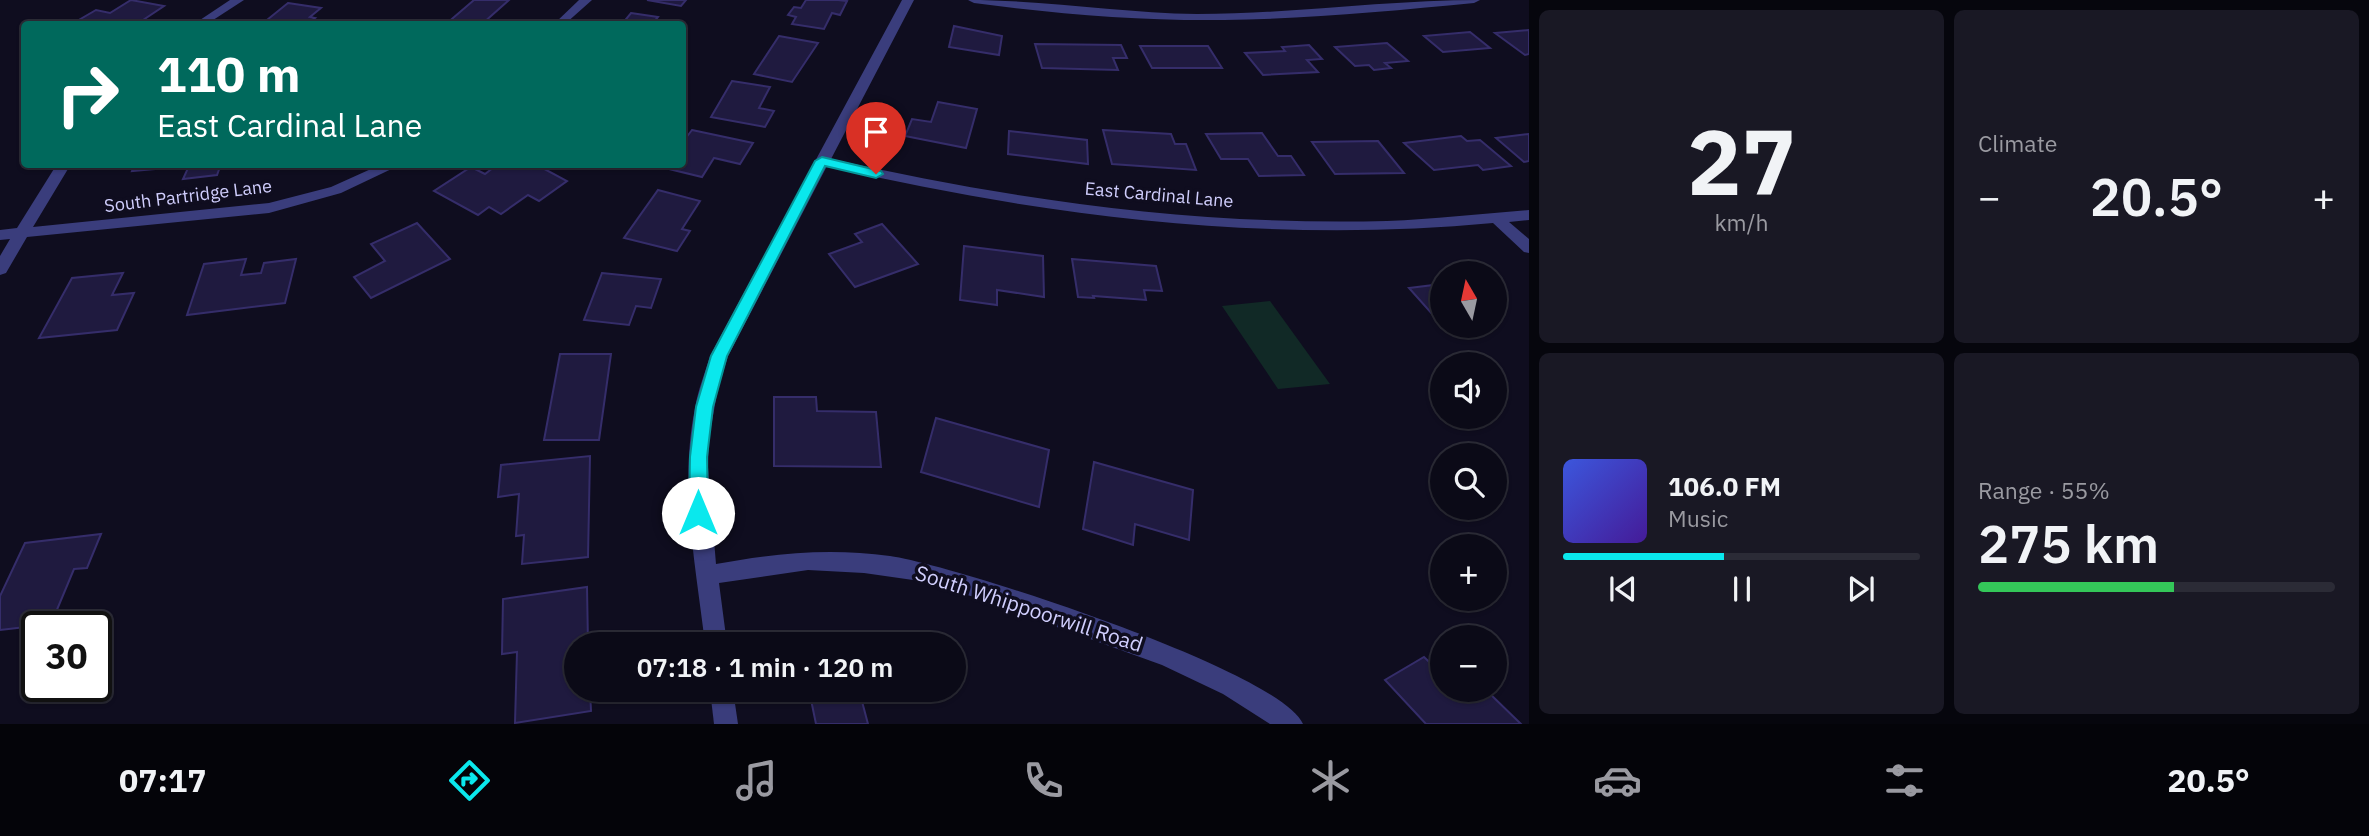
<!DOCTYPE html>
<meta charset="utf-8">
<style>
:root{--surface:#0b0a17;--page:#191824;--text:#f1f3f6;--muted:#9a9aa1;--line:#2b2b36;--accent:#0ae8ed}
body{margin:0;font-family:"IBM Plex Sans",sans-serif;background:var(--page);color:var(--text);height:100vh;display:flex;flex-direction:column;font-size:26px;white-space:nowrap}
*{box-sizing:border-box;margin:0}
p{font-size:23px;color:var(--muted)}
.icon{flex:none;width:38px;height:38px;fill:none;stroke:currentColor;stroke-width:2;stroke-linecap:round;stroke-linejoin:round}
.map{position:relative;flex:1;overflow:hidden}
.drawer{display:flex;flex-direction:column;gap:10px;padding:10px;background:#06060d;width:840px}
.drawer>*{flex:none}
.top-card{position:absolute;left:21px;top:21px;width:665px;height:147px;border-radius:7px;box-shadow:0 2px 5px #0004,0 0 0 2px var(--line);background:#00695c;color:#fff;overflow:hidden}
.needle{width:46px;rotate:351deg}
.buttons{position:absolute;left:1430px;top:261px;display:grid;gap:14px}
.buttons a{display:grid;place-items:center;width:77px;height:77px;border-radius:50%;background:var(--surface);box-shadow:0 2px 5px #0004,0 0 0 2px var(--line);font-size:35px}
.speed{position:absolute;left:21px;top:611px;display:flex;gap:14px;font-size:35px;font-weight:700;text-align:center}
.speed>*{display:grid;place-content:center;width:91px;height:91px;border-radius:50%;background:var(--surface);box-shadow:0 2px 5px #0004,0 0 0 2px var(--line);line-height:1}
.speed .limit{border:4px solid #111;border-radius:10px;background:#fff;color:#111}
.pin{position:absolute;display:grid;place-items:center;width:60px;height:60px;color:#fff;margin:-72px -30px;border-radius:50% 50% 50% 0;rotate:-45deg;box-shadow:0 0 7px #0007}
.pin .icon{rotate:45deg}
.me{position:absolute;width:77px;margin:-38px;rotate:0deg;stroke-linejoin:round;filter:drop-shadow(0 0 5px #0008)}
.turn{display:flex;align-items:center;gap:24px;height:147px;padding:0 21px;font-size:32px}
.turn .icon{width:91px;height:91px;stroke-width:2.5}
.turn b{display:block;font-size:49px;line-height:60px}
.big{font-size:52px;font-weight:600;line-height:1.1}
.drawer .widget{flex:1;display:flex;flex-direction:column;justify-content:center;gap:10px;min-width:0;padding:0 24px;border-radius:10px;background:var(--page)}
.drawer .dial{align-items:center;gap:0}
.dial b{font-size:91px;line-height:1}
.song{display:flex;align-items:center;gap:21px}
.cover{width:84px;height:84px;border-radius:10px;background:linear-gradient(135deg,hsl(230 70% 55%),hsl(260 70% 35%))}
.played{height:7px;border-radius:4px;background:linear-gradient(90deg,var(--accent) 45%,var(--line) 45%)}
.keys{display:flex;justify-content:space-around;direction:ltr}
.heat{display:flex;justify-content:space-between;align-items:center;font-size:38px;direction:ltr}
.charge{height:10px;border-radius:5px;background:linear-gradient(90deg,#34c759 55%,var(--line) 0)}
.drawer .tiles{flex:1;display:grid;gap:10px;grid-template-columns:repeat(2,1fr)}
.trip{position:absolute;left:564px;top:632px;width:402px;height:70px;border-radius:35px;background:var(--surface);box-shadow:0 2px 5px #0004,0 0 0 2px var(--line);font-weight:600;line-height:70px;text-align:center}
.tabs{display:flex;height:112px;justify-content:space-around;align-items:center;background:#040409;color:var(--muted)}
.tabs .icon{width:49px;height:49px}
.tabs .selected{color:var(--accent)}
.tabs b{font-size:32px;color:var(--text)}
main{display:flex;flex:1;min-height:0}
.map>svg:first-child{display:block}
.green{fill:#112926}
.building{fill:#1f1a3f;stroke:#352d6a;stroke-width:2}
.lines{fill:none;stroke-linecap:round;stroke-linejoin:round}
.street{fill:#3a3d7c;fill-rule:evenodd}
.route{fill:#0ae8ed;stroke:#06979a;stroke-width:2}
.labels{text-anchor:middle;stroke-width:7;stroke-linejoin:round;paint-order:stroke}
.street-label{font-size:18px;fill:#d0cefd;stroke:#0f0d1f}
.near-street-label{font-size:21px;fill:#d0cefd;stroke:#0f0d1f}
</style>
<main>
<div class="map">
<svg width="1529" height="724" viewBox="0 0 1529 724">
<rect width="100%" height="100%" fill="#0f0d1f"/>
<path class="green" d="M 1270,301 L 1330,384 L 1278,389 L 1222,306 Z"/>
<g class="building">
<path d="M 131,0 L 164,6 L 137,24 L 72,24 L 96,10 L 110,13 Z"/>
<path d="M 474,0 L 509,0 L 482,24 L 446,24 Z"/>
<path d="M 647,0 L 686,0 L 681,6 Z"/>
<path d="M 806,0 L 838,0 L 847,1 L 840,15 L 832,13 L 824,29 L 792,24 L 796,17 L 788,15 L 794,7 L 801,8 Z"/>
<path d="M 288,3 L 321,8 L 310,17 L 315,18 L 307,24 L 262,24 Z"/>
<path d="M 631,13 L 658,17 L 653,23 L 660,24 L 622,24 Z"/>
<path d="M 954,26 L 1002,36 L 999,55 L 949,47 Z"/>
<path d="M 1529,30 L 1529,54 L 1525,55 L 1495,33 Z"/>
<path d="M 1470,32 L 1490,48 L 1443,52 L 1424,36 Z"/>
<path d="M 779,36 L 818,43 L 792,82 L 754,74 Z"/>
<path d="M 1387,43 L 1408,61 L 1385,63 L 1391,68 L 1374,70 L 1369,65 L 1355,66 L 1335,47 Z"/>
<path d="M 1035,44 L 1121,45 L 1127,58 L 1113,58 L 1118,70 L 1042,68 Z"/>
<path d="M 1309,45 L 1322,59 L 1307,60 L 1318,72 L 1263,75 L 1245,53 L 1285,51 L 1282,47 Z"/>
<path d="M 1140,46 L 1208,46 L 1222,68 L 1152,68 Z"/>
<path d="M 732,81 L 770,87 L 759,108 L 774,111 L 765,127 L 711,117 Z"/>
<path d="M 938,102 L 977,109 L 966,148 L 905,136 L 912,119 L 931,122 Z"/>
<path d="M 692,130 L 753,143 L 740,164 L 714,158 L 702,177 L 665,168 L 667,164 L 682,164 L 682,143 Z"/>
<path d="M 1103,130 L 1171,134 L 1175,144 L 1186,144 L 1196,170 L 1112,164 Z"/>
<path d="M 1009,131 L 1087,140 L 1088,164 L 1008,154 Z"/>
<path d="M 1262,133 L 1278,156 L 1291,156 L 1304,175 L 1259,176 L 1248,159 L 1221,159 L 1206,134 Z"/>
<path d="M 1529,134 L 1529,161 L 1524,162 L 1496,138 Z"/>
<path d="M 1461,136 L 1467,141 L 1480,140 L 1511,166 L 1483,170 L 1478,165 L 1434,170 L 1404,143 Z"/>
<path d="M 1378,141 L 1404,173 L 1335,174 L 1312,142 Z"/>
<path d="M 135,164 L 221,164 L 217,175 L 183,179 L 189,166 L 132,171 Z"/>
<path d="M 498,164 L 521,164 L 531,169 L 537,165 L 567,181 L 539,201 L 528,195 L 501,214 L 489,207 L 478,215 L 434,191 L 471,167 L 485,174 Z"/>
<path d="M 658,190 L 700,201 L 682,229 L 690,231 L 677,251 L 624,238 Z"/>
<path d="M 417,223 L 450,259 L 371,298 L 354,277 L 385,261 L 371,244 Z"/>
<path d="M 882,224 L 918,264 L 855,287 L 829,254 L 862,242 L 855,234 Z"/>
<path d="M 964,246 L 1043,256 L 1044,297 L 997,290 L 997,305 L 960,300 Z"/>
<path d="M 246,259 L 241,275 L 261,273 L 264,263 L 296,259 L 285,303 L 187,315 L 204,264 Z"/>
<path d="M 1072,259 L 1156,266 L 1162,291 L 1144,290 L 1146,300 L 1093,296 L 1094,298 L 1078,297 Z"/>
<path d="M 123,273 L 112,295 L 134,293 L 117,330 L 39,338 L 72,278 Z"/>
<path d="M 602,273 L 661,279 L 651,308 L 636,306 L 629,325 L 584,320 Z"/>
<path d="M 1442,284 L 1442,314 L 1433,315 L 1409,288 Z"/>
<path d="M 560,354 L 611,354 L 599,440 L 544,440 Z"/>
<path d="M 774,397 L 816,397 L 817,411 L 876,412 L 881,467 L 774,466 Z"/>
<path d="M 936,418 L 1049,450 L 1039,507 L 921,472 Z"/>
<path d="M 590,456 L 588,557 L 522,564 L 524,535 L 516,536 L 519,494 L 498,497 L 501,465 Z"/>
<path d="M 1094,462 L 1193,490 L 1189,540 L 1135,524 L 1133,545 L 1083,529 Z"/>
<path d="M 101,534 L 87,568 L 74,569 L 51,624 L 0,630 L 0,596 L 25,543 Z"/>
<path d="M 587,587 L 588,644 L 576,644 L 576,690 L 590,690 L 591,711 L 515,723 L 517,652 L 502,654 L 503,599 Z"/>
<path d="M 1424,657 L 1442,674 L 1442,690 L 1486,690 L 1521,724 L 1426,724 L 1385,680 Z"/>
<path d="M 809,690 L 859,690 L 868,724 L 816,724 Z"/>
</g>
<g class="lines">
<g class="street">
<path d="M 230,0 L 244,0 L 207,24 L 194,24 Z"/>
<path d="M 579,0 L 592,0 L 565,24 L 554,24 Z"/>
<path d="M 902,0 L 914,0 L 831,159 C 1013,200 1200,226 1387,221 C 1434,219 1482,214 1529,210 L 1529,220 L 1509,222 L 1529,239 L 1529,253 L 1524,252 L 1493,223 C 1269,244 1045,217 827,166 L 728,356 L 718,388 L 709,438 L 708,467 L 716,564 C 775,553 830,548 890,556 C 954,565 1281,671 1303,724 L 1270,724 L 1223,694 L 1162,665 L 974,597 L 920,581 L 864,573 L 808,570 L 719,583 L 727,644 L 705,644 C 696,566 679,486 695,408 C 698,390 705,373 710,356 Z"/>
<path d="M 968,0 C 1045,0 1121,13 1197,14 C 1292,14 1385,0 1480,0 L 1474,3 C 1391,11 1307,19 1224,20 C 1140,21 1057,14 974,3 Z"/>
<path d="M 57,164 L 71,164 L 33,227 L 269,203 L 331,187 L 382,164 L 402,164 L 341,193 L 269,213 L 27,237 L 6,273 L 0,275 L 0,256 L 10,239 L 0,240 L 0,230 L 17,228 Z"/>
<path d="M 710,690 L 733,690 L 738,724 L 714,724 Z"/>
</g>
</g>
<path class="route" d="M 822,157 L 881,171 L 883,174 L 876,178 L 825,166 L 727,356 L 713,407 L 707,457 L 708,513 L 705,518 L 698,521 L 692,518 L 689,513 L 690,457 L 696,407 L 711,356 L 815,161 Z"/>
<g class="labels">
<g class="street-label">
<text transform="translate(1159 195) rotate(5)" y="6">East Cardinal Lane</text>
<text transform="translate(188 196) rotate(-7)" y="6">South Partridge Lane</text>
</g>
<g class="near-street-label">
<text transform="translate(1029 609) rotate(18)" y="7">South Whippoorwill Road</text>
</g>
</g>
</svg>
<div class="buttons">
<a><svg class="needle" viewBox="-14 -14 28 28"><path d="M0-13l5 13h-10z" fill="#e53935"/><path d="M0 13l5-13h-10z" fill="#9a9aa1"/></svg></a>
<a><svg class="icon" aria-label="sound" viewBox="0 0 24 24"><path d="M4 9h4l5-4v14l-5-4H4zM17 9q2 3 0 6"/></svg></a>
<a><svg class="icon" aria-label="search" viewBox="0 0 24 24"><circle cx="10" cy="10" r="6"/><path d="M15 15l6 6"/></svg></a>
<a>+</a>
<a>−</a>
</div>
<div class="speed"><div class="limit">30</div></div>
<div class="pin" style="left:876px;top:174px;background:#d93025"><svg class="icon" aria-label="arrive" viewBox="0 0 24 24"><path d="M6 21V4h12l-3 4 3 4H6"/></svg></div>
<svg class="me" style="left:698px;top:513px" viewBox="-20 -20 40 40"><circle r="19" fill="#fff"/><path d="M0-13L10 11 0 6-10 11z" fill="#0ae8ed"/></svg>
<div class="trip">07:18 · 1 min · 120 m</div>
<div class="top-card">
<div class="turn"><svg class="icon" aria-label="right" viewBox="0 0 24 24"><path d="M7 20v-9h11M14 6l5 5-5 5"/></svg><div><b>110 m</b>East Cardinal Lane</div></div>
</div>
</div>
<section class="drawer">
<div class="tiles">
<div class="widget dial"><b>27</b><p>km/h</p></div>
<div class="widget"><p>Climate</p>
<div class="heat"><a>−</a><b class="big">20.5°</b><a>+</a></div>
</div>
<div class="widget">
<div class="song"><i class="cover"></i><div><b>106.0 FM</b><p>Music</p></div></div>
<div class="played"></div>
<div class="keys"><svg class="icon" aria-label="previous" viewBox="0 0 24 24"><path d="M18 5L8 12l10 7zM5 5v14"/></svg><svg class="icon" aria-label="pause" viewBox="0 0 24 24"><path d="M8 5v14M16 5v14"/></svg><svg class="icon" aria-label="next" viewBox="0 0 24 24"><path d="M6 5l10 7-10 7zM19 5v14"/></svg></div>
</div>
<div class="widget"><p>Range · 55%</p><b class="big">275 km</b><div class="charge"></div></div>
</div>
</section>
</main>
<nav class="tabs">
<b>07:17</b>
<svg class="icon selected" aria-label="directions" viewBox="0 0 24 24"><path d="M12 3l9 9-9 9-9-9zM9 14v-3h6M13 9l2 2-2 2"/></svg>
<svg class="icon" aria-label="music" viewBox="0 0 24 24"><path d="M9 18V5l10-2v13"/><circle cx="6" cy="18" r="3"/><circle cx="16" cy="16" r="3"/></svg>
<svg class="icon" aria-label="phone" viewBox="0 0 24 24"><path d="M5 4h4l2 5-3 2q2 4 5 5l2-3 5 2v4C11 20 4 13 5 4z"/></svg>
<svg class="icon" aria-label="climate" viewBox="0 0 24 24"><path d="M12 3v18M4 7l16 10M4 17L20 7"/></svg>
<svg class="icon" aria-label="car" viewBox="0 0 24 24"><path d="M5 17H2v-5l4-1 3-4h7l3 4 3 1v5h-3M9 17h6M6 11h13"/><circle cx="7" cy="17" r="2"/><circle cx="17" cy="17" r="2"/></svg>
<svg class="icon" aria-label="filters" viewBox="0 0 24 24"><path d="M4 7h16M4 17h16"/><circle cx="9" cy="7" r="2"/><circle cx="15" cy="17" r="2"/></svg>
<b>20.5°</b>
</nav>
